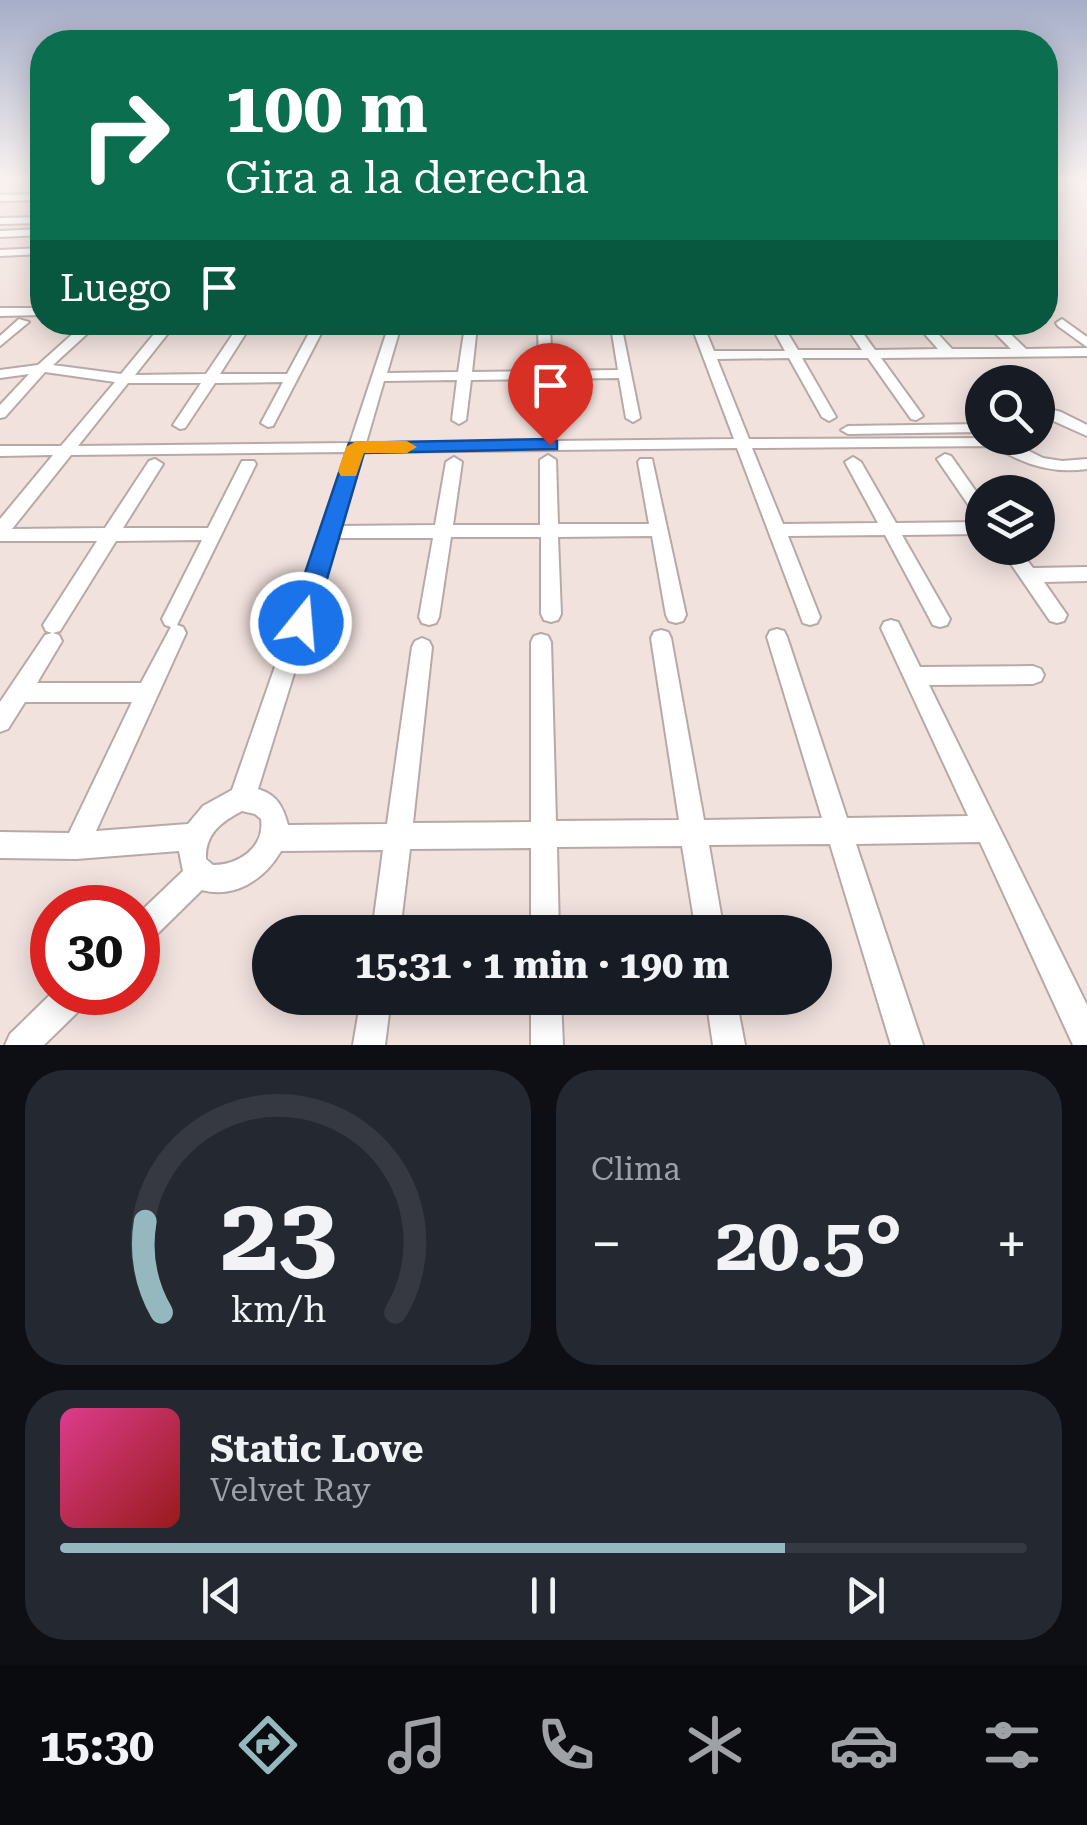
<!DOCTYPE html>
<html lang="es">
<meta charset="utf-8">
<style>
:root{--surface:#171b24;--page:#242831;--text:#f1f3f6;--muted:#9ea1a6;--line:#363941;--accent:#95b7be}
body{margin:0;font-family:"Roboto Serif",serif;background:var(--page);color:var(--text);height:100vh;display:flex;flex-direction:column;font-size:38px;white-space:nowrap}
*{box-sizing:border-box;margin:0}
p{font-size:32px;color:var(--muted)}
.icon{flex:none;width:55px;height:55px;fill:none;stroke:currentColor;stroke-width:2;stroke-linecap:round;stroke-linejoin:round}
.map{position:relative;height:1045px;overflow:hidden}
.drawer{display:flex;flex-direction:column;gap:25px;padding:25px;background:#0d0f14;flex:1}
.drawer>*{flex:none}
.banner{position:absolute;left:30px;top:30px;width:1028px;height:305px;border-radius:40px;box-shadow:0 5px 25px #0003;background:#0b6e4f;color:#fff;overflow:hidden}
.controls{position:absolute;left:965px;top:365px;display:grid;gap:20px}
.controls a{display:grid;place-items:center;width:90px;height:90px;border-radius:50%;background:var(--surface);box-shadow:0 5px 25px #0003;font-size:50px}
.speed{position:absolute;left:30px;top:885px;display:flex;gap:20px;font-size:50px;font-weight:700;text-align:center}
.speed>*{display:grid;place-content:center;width:130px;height:130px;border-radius:50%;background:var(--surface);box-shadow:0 5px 25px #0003;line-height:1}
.speed .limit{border:15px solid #d22;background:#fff;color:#111}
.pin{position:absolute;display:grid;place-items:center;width:85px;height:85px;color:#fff;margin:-102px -42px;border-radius:50% 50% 50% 0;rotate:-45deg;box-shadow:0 0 10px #0007}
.pin .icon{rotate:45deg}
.me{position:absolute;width:110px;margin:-55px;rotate:17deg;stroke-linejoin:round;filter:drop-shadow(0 0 8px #0008)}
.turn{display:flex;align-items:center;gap:35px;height:210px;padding:0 30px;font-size:45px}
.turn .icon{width:130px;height:130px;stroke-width:2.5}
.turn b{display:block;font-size:70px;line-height:85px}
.then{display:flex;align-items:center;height:95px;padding:0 30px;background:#0003;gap:20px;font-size:38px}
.big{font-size:75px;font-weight:700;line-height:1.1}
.drawer .card{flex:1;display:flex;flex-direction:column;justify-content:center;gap:15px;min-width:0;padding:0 35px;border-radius:40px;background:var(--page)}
.drawer .dial{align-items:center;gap:0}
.dial svg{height:260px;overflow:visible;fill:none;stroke:var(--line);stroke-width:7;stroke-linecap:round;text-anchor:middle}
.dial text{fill:var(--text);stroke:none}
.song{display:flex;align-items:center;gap:30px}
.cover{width:120px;height:120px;border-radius:15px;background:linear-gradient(135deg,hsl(330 70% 55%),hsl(0 70% 35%))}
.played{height:10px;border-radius:5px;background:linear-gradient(90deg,var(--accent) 75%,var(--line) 75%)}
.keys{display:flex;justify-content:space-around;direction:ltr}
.heat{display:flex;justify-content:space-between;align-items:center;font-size:55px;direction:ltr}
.drawer .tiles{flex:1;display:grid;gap:25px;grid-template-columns:1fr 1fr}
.card:last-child{grid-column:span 2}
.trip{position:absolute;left:252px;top:915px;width:580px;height:100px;border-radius:50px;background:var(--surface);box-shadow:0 5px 25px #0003;font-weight:700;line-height:100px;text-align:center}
.tabs{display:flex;height:160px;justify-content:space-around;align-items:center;background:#090b0e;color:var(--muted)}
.tabs .icon{width:70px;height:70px}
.tabs .on{color:var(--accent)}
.tabs b{font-size:45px;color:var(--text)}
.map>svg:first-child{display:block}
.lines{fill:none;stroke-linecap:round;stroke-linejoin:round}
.street-casing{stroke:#b7a9a6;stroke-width:4}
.street{fill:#fff;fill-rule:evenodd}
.route{fill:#1a73e8;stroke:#114b97;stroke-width:2.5}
.slow{fill:#f59e0b}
</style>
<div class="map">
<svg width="1087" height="1045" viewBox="0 0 1087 1045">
<rect width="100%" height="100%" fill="#f1e2de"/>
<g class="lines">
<defs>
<g id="street">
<path d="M 42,194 L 42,200 L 0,201 L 0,195 Z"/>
<path d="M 42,217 L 42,223 L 0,224 L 0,218 Z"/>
<path d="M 42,229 L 42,235 L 0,237 L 0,231 Z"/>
<path d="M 42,248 L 42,254 L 0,256 L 0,250 Z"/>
<path d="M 0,308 L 42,308 L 42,315 L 0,316 Z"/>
<path d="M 19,319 L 29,322 L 0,346 L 0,336 Z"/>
<path d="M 1062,319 L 1087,337 L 1087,347 L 1058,326 L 1056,323 Z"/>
<path d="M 86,322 L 100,322 L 53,365 L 121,374 L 164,322 L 177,322 L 135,375 L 206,374 L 241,322 L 253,322 L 220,374 L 287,374 L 315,322 L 326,324 L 273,426 L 268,427 L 261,423 L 283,382 L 215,383 L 185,428 L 180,429 L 173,425 L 201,383 L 128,383 L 78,446 L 350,443 L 390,322 L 402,322 L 387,373 L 458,372 L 465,326 L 470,322 L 477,326 L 472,372 L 539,371 L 538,326 L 543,322 L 550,326 L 552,371 L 618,370 L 611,327 L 621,324 L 640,418 L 633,422 L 626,418 L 619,378 L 552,379 L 554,421 L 547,425 L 540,421 L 539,379 L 471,380 L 466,420 L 459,424 L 452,420 L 457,380 L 384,381 L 366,443 L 734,439 L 690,322 L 702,322 L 714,351 L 785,351 L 769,322 L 781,322 L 798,350 L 862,350 L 843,322 L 855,322 L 875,350 L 938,349 L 914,322 L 927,322 L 952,349 L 1011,349 L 984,322 L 998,322 L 1026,349 L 1087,348 L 1087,356 L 881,358 L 923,416 L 916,420 L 911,419 L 868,358 L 802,358 L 836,417 L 829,421 L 822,417 L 789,358 L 717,359 L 749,439 L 1003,438 L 1043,458 L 1062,461 L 1087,459 L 1087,469 C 1053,474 1023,465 995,446 L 752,448 L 783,524 L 878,523 L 845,462 L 853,457 L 861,462 L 896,523 L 982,522 L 982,534 L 902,535 L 950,619 L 947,625 L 940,627 L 933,625 L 885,535 L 788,536 L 820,617 L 817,623 L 810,625 L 803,623 L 737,448 L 363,452 L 340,526 L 435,525 L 446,462 L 454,457 L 462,462 L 453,525 L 540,525 L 540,460 L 548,455 L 556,460 L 558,524 L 649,524 L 638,462 L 640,459 L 652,459 L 686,615 L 683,621 L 676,623 L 669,621 L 666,615 L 652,536 L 558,537 L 561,614 L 558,620 L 551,622 L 544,620 L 541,614 L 541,537 L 451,537 L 439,617 L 436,623 L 429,625 L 422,623 L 419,617 L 433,538 L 337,538 L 311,623 L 304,630 L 306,635 L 258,789 C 277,795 283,806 288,825 L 387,824 L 412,647 L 415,641 L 422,638 L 429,641 L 432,647 L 413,823 L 531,822 L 531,642 L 534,636 L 541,634 L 548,636 L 551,642 L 556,821 L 679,820 L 651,638 L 654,632 L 661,630 L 668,632 L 671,638 L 704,820 L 822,818 L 767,637 L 770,631 L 777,629 L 784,631 L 787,637 L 847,818 L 968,816 L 881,628 L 884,622 L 891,620 L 898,622 L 920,667 L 1033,666 L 1041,669 L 1044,675 L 1041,681 L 1033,684 L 929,685 L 1087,1005 L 1087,1045 L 1073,1045 L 980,842 L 856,844 L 923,1045 L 891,1045 L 830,844 L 709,845 L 724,932 L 696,932 L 682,846 L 557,847 L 559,932 L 531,932 L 531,848 L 410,849 L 400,932 L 372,932 L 383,850 L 281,851 C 265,879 235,899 202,890 L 148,943 L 138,947 L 138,914 L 183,871 L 179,851 L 76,859 L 0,858 L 0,832 L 69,833 L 132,702 L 25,702 L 8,729 L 0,732 L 0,702 L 45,635 L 52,633 L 46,631 L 43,625 L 97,541 L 0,541 L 0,519 L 53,455 L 0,456 L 0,446 L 61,446 L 115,382 L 45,372 L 5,417 L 0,418 L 0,405 L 29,374 L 0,378 L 0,370 L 38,365 ZM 347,452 L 291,623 L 293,628 L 286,635 L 232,790 L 203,806 L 188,824 L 96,831 L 186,633 L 183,627 L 177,625 L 256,464 L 254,461 L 242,461 L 208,528 L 123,528 L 163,464 L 155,459 L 149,461 L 105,528 L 12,529 L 71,455 ZM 202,540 L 162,619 L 165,625 L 171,627 L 141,683 L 37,683 L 62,641 L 59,635 L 53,633 L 60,631 L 116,541 ZM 242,811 L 255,814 L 261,819 C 265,848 238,865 213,865 L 206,859 C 205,834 221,822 242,811 Z"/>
<path d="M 1038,406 L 1061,412 L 1087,425 L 1087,436 L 1038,414 Z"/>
<path d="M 982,424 L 982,432 L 848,434 L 841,430 L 848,426 Z"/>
<path d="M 945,454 L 951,456 L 982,500 L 982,518 L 976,516 L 937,459 Z"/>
<path d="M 1000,548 L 1018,548 L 1033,568 L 1087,567 L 1087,581 L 1044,582 L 1067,615 L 1064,621 L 1057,623 L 1050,621 Z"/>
<path d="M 53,992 L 91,992 L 87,1003 L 44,1045 L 5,1045 L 10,1034 Z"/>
<path d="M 361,998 L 391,998 L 385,1045 L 353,1045 Z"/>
<path d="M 531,998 L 561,998 L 563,1045 L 531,1045 Z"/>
<path d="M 706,998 L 736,998 L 745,1045 L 713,1045 Z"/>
</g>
</defs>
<use href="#street" class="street-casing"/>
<use href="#street" class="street"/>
</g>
<linearGradient id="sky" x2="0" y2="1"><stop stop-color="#a5aec8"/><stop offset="0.55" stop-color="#f9f2f0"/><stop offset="1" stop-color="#f9f2f0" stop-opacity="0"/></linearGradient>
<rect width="1087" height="327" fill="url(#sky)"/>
<path class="route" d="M 550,439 L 557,441 L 557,449 L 364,453 L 314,623 L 310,630 L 301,633 L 292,630 L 288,623 L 349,443 Z"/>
<path class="slow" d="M 356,441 L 407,441 L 417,447 L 407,453 L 364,453 L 356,476 L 341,476 L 338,471 L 346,447 Z"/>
</svg>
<div class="controls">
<a><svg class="icon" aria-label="search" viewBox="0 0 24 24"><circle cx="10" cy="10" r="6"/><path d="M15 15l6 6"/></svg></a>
<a><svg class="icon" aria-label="layers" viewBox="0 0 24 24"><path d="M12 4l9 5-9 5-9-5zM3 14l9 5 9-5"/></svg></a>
</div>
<div class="speed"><div class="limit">30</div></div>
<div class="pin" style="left:550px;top:445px;background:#d93025"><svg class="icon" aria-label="arrive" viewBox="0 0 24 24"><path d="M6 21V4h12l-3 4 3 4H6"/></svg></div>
<svg class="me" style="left:301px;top:623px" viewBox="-20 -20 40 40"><circle r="17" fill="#1a73e8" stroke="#fff" stroke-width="3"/><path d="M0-11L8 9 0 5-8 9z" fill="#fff"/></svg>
<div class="trip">15:31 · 1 min · 190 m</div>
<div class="banner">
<div class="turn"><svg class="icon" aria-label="right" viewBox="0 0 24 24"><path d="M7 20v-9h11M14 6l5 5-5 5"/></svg><div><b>100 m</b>Gira a la derecha</div></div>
<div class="then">Luego<svg class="icon" aria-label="arrive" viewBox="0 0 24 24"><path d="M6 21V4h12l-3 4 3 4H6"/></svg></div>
</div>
</div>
<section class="drawer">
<div class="tiles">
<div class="card dial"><svg viewBox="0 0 100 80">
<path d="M14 69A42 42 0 1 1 86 69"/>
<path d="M14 69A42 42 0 0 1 9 41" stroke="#95b7be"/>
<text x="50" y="56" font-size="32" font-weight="700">23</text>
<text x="50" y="72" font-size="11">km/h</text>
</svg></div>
<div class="card"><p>Clima</p>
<div class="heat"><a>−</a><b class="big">20.5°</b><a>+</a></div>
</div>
<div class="card">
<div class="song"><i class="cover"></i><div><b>Static Love</b><p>Velvet Ray</p></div></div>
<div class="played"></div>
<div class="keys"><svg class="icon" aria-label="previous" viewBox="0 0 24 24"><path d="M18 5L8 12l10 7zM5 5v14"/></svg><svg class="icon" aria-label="pause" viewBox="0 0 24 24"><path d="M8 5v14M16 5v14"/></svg><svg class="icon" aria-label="next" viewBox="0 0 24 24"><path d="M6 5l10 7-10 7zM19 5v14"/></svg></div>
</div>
</div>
</section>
<nav class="tabs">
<b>15:30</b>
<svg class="icon on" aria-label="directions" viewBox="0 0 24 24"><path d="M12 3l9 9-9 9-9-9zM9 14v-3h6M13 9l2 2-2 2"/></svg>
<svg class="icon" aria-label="music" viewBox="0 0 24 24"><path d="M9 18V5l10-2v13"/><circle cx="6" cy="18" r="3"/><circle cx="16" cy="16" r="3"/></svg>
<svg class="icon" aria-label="phone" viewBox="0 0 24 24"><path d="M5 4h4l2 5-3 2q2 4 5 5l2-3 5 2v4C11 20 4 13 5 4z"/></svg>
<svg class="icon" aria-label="climate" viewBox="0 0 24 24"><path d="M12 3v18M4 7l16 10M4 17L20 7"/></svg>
<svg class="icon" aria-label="car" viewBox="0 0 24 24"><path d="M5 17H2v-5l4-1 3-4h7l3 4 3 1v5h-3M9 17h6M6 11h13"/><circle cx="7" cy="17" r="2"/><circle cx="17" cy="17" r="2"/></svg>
<svg class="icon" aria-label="filters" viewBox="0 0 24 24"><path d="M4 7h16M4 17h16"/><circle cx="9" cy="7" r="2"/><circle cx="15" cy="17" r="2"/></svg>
</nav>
